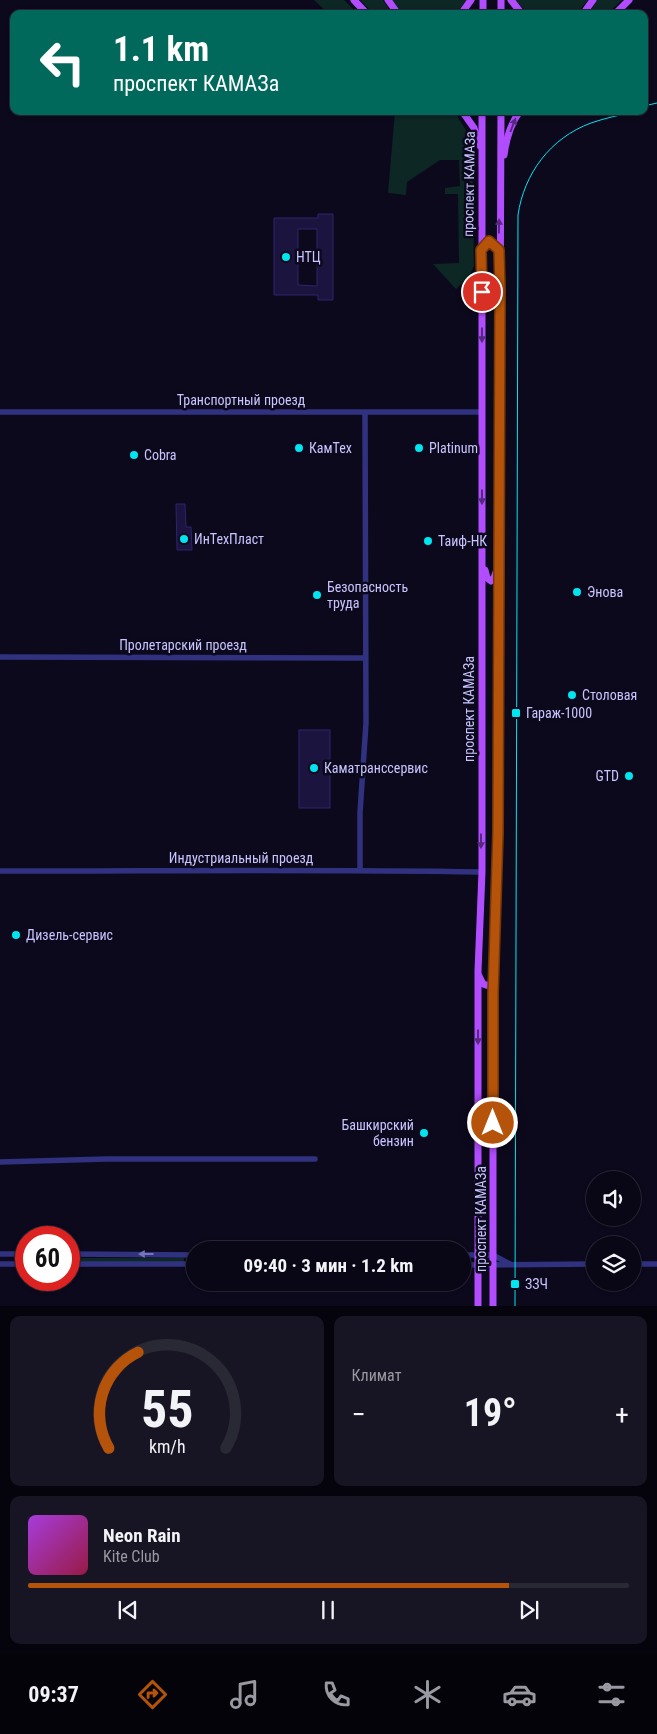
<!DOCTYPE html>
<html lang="ru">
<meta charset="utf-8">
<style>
:root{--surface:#090716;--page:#171523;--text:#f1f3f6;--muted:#9999a1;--line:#292835;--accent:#b45309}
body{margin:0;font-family:"Roboto Condensed",sans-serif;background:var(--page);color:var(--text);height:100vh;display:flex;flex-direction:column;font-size:19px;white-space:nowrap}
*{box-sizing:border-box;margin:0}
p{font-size:16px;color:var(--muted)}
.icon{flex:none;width:28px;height:28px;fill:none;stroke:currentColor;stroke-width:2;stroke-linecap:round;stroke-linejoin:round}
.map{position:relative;height:1306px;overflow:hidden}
.side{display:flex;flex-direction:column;gap:10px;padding:10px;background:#05040c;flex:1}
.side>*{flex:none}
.guide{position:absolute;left:10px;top:10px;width:638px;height:105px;border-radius:10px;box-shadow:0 1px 4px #0004,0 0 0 1px var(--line);background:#00695c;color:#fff;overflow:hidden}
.fabs{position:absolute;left:586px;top:1171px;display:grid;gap:10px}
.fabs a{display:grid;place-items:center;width:55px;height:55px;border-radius:50%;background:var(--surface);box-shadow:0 1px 4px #0004,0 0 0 1px var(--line);font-size:25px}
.speed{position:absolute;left:15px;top:1226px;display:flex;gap:10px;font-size:25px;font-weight:700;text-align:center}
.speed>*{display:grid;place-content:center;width:65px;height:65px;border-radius:50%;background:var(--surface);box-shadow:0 1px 4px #0004,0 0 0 1px var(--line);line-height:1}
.speed .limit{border:8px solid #d22;background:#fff;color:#111}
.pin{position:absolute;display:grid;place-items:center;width:42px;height:42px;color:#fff;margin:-21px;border:2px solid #fff;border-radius:50%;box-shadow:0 1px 5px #0007}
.me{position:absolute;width:55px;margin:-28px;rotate:0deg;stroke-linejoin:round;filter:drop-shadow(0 0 4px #0008)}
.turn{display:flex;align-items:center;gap:18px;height:105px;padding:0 20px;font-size:22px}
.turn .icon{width:65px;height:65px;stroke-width:2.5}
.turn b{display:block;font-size:35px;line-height:42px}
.big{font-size:38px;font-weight:700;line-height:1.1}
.side .tile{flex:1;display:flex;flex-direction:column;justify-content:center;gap:8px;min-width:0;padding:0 18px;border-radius:10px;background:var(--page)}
.side .dial{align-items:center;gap:0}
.dial svg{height:130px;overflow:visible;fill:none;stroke:var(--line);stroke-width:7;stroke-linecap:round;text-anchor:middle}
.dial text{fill:var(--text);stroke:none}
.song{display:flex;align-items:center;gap:15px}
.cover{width:60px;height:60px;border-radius:8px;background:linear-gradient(135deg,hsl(280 70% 55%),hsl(340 70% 35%))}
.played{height:5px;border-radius:2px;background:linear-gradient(90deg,var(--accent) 80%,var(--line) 80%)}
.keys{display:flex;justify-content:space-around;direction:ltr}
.heat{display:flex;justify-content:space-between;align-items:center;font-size:28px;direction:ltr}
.side .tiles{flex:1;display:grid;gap:10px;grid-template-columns:1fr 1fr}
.tile:last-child{grid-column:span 2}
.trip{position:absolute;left:186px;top:1241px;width:285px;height:50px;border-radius:25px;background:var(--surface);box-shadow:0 1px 4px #0004,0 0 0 1px var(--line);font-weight:700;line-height:50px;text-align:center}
.tab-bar{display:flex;height:80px;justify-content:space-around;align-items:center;background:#040309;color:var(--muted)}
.tab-bar .icon{width:35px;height:35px}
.tab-bar .active{color:var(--accent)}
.tab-bar b{font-size:22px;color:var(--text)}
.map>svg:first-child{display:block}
.green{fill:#0c2724}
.building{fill:#1a143f;stroke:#2e246d;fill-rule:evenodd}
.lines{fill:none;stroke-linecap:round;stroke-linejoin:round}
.minor{stroke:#303280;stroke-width:5.5}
.major{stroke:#b24cff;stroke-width:7}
.tram{stroke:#00e6f0;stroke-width:1}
.oneway{fill:#572783}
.oneway2{fill:#7474b9}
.route-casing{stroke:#753606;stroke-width:12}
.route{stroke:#b45309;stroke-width:9}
.poi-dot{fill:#00e6f0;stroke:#0c091d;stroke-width:2}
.labels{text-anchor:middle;stroke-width:5;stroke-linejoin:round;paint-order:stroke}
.street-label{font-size:14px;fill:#c8c5ff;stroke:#0c091d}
.poi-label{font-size:14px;fill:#c8c5ff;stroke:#0c091d;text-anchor:start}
</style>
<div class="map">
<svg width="657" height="1307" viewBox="0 0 657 1307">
<rect width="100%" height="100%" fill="#0c091d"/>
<g class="green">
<path d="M 314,0 L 344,0 L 358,14 L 329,14 Z"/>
<path d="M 360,0 L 383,0 L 392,14 L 374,14 Z"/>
<path d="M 392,0 L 467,0 L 456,14 L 403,14 Z"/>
<path d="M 515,0 L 588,0 L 576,14 L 529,14 Z"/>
<path d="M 597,0 L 622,0 L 607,14 L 589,14 Z"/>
<path d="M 395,111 L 454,111 L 472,140 L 474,266 L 469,277 L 456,289 L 433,264 L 459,263 L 458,194 L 445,194 L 445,188 L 460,186 L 459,160 L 440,160 L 407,182 L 406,195 L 388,193 Z"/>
<rect x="69" y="1258" width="115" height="4"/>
</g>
<g class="building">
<path d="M 318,214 L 333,214 L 333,300 L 318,300 L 318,295 L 274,295 L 274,218 L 318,218 ZM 298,229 L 317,229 L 317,286 L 298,285 Z"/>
<path d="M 176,504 L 185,504 L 186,527 L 191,527 L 192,550 L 177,550 Z"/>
<rect x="299" y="730" width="31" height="78"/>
</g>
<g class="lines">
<g class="minor">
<path d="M 0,412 L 482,412"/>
<path d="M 0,657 L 365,658"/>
<path d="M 360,870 L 360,813 L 366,723 L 365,413"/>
<path d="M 0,871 C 161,871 321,869 482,872"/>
<path d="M 0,1162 L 107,1159 L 315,1159"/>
<path d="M 0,1254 L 26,1254"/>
<path d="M 69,1254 L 195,1255"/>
<path d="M 462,1255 L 493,1255 L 510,1264"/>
<path d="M 0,1264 L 26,1264"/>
<path d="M 69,1264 L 195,1264"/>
<path d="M 632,1264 L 657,1264"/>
<path d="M 462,1265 L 595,1264"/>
</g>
<g class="major">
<path d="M 354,0 L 367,14"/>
<path d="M 388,0 L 398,14"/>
<path d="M 511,0 L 522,14"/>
<path d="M 461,14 L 471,0"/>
<path d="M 483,14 L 483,0"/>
<path d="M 501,14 L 501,0"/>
<path d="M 583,14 L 593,0"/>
<path d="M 615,14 L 629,0"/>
<path d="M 462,111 L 474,128 L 480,146"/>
<path d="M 504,155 C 506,140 511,123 520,111"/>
<path d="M 482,249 L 489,241 L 499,250"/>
<path d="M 485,570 L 487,578 L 491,581 L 494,578 L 496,572"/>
<path d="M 479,976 L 483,984 L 489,986 L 493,979"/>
<path d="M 478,1307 L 478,971 L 482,872 L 482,111"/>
<path d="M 493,1307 L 493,1010 L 498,832 L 501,111"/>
</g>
<g class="tram">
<path d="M 644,106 L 657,103"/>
<path d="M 515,1307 L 518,215 C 524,174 550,138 591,123 C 605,118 621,115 636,111"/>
</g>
</g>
<defs><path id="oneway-solid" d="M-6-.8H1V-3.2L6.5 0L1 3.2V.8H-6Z" transform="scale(1.25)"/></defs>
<g class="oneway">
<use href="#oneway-solid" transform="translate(513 125) rotate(-69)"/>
<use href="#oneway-solid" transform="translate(499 226) rotate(-89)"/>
<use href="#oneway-solid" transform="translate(482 335) rotate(90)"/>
<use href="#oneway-solid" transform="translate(482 497) rotate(90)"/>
<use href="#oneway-solid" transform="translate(481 841) rotate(90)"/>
<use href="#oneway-solid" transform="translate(478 1037) rotate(90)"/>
</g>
<use class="oneway2" href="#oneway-solid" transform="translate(146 1254) rotate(-180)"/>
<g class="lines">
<defs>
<path id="route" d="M 482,292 L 481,250 L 489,241 L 499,250 L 500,290 L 498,832 L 493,994 L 493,1123"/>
</defs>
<use href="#route" class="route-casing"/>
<use href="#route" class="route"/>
</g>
<g class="poi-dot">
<circle cx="286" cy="257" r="5"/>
<circle cx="299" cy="448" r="5"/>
<circle cx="419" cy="448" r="5"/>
<circle cx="134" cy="455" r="5"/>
<circle cx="184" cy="539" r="5"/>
<circle cx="428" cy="541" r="5"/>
<circle cx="577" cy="592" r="5"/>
<circle cx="317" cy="595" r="5"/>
<circle cx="572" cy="695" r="5"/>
<rect x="511" y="708" width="10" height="10" rx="2.5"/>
<circle cx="314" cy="768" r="5"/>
<circle cx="629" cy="776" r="5"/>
<circle cx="16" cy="935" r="5"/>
<circle cx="424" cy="1133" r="5"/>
<rect x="510" y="1279" width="10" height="10" rx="2.5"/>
</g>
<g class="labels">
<g class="street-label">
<text transform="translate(469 184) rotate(-89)" y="5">проспект КАМАЗа</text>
<text x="241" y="405">Транспортный проезд</text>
<text x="183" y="650">Пролетарский проезд</text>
<text transform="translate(469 709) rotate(-90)" y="5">проспект КАМАЗа</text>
<text x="241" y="863">Индустриальный проезд</text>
<text transform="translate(481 1219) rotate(-90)" y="5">проспект КАМАЗа</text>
</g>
<g class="poi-label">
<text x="296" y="262">НТЦ</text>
<text x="309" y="453">КамТех</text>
<text x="429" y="453">Platinum</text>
<text x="144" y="460">Cobra</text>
<text x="194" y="544">ИнТехПласт</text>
<text x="438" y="546">Таиф-НК</text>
<text x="327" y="592">Безопасность<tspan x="327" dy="16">труда</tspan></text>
<text x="587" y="597">Энова</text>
<text x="582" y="700">Столовая</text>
<text x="526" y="718">Гараж-1000</text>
<text x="324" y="773">Каматранссервис</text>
<text x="619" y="781" text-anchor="end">GTD</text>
<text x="26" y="940">Дизель-сервис</text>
<text x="414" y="1130" text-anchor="end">Башкирский<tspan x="414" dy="16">бензин</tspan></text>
<text x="525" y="1289">ЗЗЧ</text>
</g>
</g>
</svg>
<div class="fabs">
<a><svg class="icon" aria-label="sound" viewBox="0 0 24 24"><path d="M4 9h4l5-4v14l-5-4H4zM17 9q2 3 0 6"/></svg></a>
<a><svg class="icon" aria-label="layers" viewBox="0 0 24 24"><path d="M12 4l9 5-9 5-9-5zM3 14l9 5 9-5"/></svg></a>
</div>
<div class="speed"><div class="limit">60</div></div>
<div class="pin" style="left:482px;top:292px;background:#d93025"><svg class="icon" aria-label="arrive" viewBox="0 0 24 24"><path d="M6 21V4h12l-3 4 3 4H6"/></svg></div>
<svg class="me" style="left:493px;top:1123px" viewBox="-20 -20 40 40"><circle r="17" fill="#b45309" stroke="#fff" stroke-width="3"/><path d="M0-11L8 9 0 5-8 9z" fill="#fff"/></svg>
<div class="trip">09:40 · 3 мин · 1.2 km</div>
<div class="guide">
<div class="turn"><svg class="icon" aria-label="left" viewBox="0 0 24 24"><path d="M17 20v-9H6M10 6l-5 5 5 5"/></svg><div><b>1.1 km</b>проспект КАМАЗа</div></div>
</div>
</div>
<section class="side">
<div class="tiles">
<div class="tile dial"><svg viewBox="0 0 100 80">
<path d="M14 69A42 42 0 1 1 86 69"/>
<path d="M14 69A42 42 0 0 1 32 10" stroke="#b45309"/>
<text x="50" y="56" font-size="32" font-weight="700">55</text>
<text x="50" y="72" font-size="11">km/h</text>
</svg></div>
<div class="tile"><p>Климат</p>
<div class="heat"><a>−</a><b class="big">19°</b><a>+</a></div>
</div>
<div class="tile">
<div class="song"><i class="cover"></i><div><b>Neon Rain</b><p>Kite Club</p></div></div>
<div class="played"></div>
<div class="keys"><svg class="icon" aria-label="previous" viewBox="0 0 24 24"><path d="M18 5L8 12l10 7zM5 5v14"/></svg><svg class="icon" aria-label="pause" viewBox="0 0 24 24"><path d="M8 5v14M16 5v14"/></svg><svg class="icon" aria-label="next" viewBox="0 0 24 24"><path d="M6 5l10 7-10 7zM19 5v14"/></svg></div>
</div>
</div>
</section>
<nav class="tab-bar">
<b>09:37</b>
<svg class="icon active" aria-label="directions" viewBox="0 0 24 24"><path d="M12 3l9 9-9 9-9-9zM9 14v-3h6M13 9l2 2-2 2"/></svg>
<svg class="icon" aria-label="music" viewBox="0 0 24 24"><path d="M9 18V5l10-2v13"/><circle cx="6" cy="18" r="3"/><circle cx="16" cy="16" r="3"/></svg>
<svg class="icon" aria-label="phone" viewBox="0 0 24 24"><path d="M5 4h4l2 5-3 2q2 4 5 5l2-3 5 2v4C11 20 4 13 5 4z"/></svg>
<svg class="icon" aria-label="climate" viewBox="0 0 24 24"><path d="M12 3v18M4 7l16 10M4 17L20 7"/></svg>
<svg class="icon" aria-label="car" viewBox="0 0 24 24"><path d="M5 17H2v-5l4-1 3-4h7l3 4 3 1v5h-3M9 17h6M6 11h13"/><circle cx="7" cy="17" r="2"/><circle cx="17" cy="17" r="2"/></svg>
<svg class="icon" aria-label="filters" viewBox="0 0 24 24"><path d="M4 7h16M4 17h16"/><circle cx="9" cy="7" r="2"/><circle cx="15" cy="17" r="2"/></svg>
</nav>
